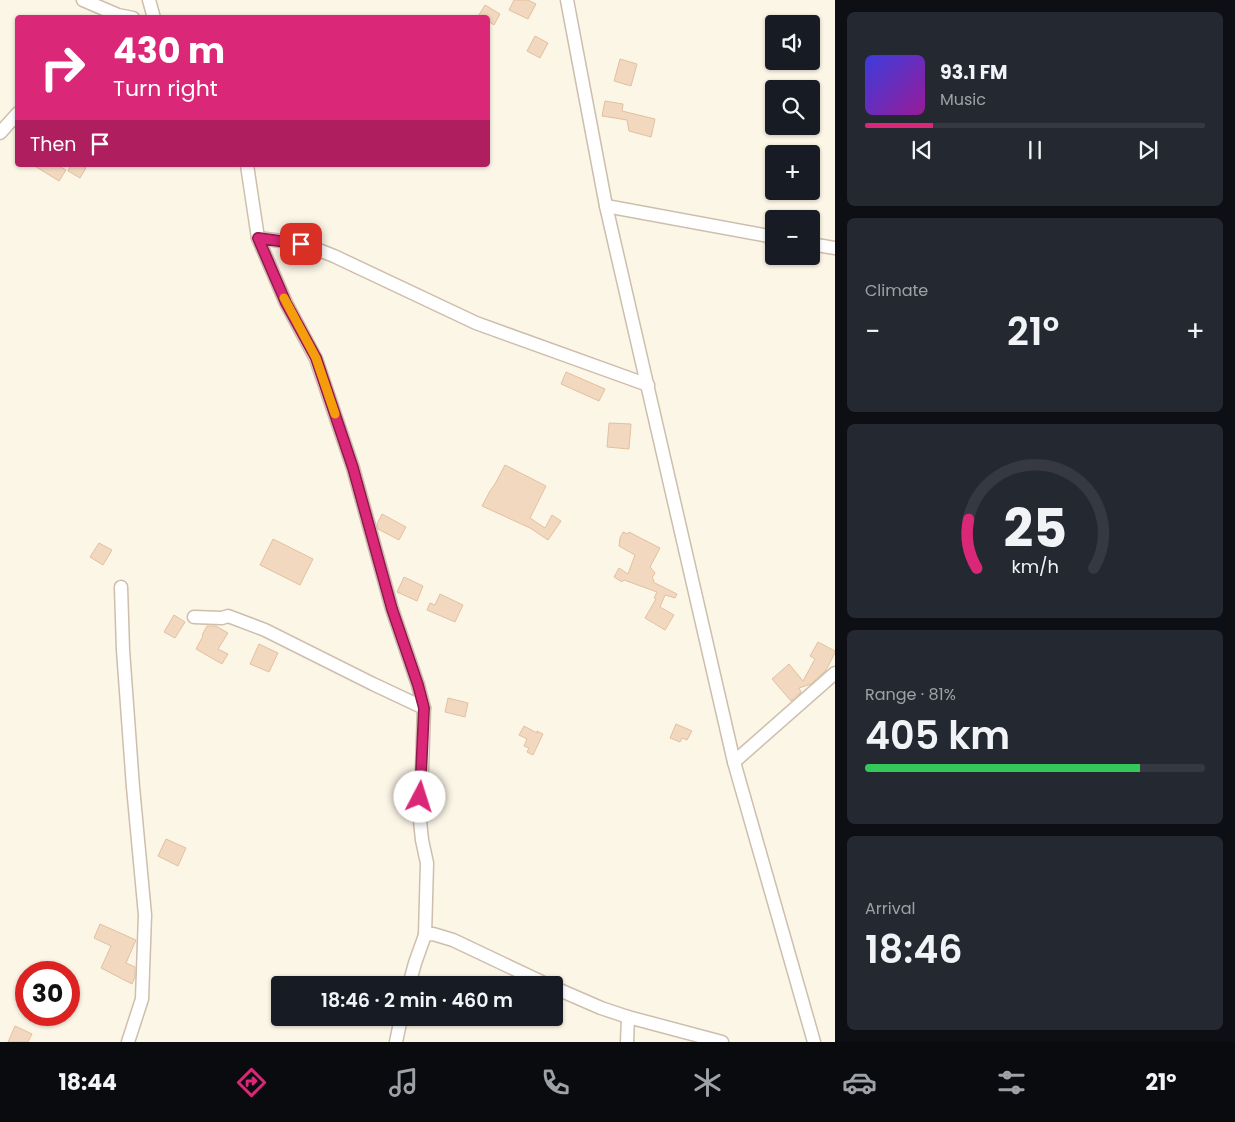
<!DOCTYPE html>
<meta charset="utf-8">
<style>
:root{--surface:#171b24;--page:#242831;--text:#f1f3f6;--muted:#9ea1a6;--line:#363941;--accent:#db2777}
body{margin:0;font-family:Poppins,sans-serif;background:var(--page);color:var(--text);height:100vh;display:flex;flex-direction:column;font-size:19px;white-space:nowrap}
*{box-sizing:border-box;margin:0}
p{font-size:16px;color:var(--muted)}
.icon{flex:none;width:28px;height:28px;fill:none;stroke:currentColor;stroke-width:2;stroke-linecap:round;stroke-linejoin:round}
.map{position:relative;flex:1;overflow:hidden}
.drawer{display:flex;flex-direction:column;gap:12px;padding:12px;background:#0d0f14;width:400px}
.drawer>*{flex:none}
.top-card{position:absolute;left:15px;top:15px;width:475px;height:152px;border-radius:5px;box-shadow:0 1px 4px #0004;background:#db2777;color:#fff;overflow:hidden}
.tools{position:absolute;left:765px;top:15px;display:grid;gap:10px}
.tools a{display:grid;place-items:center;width:55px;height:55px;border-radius:5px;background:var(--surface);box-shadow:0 1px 4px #0004;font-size:25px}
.speed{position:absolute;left:15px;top:961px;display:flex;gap:10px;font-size:25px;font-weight:700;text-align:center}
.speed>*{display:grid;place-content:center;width:65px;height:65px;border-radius:50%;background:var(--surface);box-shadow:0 1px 4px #0004;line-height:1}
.speed .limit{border:8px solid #d22;background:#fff;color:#111}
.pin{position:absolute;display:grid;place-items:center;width:42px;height:42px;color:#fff;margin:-21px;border-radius:10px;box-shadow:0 2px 8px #0006}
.me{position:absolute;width:55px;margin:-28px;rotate:5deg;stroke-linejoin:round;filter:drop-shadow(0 0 4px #0008)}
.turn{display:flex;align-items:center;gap:18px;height:105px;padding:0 15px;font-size:22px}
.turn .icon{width:65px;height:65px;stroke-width:2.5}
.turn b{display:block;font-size:35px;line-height:42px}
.then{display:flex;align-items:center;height:48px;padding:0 15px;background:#0003;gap:10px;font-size:19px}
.big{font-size:38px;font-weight:600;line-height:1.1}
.drawer .tile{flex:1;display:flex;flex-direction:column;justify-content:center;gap:8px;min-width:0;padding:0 18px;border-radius:8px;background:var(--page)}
.drawer .dial{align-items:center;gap:0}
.dial svg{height:130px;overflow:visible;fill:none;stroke:var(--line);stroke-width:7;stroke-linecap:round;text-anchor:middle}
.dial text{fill:var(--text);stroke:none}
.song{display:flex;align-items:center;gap:15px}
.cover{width:60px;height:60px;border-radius:8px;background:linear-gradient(135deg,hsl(240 70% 55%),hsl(300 70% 35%))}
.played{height:5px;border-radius:2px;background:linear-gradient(90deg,var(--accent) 20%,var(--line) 20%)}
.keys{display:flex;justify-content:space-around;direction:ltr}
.heat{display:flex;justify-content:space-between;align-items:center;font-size:28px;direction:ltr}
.charge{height:8px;border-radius:4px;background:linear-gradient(90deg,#34c759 81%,var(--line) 0)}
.trip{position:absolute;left:271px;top:976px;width:292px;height:50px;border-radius:5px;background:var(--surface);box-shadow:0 1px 4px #0004;font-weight:600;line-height:50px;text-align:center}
.tab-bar{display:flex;height:80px;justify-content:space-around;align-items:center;background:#090b0e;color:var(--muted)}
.tab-bar .icon{width:35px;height:35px}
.tab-bar .current{color:var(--accent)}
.tab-bar b{font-size:22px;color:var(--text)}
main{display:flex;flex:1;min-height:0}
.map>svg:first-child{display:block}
.building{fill:#f1d8bf;stroke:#e3c0a0}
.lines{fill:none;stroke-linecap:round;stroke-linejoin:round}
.minor-casing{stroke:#cdbead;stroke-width:15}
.minor{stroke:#fff;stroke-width:12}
.route-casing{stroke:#8e194d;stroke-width:12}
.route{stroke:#db2777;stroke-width:9}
.slow{stroke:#f59e0b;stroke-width:9}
</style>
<main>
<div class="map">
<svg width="835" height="1042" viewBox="0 0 835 1042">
<rect width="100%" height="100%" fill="#fcf6e7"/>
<g class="building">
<path d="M 514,0 L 528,0 L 536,4 L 528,19 L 509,10 Z"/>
<path d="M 485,5 L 500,14 L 494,25 L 488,21 L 488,18 L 477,18 Z"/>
<path d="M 535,36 L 548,43 L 540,58 L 527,51 Z"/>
<path d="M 620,59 L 637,64 L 631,86 L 614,81 Z"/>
<path d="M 605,101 L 623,104 L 622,111 L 655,119 L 651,137 L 629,131 L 627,120 L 602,116 Z"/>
<path d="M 33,165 L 57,165 L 66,170 L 59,181 Z"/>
<path d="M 71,165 L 82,165 L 86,168 L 80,178 L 68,171 Z"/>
<path d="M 566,372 L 605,389 L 599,401 L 561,384 Z"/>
<path d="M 609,423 L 631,424 L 629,449 L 607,447 Z"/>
<path d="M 505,465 L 546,486 L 530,518 L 545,528 L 552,515 L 561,521 L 548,540 L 530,528 L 482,506 L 490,491 L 495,484 Z"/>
<path d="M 382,514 L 406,527 L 399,540 L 378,529 L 377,524 Z"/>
<path d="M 623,532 L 628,534 L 629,532 L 660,548 L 650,567 L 655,573 L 652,578 L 654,580 L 653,582 L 677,594 L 675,598 L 665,595 L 660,607 L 674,615 L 665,630 L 645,618 L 656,599 L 654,598 L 657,592 L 624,580 L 622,582 L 614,577 L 619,568 L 628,574 L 635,555 L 619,546 L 620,538 Z"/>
<path d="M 273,539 L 313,559 L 300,585 L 260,565 Z"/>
<path d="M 99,543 L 112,550 L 103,565 L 90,557 Z"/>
<path d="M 404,577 L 423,586 L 417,601 L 397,592 Z"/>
<path d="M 440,594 L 463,605 L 455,622 L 427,610 L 430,603 L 435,605 Z"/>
<path d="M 174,615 L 185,622 L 175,638 L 164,632 Z"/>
<path d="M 207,626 L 216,626 L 228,633 L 218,649 L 228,654 L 222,664 L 196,649 L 203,636 L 202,635 Z"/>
<path d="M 818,642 L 835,651 L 835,653 L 826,670 L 811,684 L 799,688 L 801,692 L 791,701 L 772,679 L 789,664 L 803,681 L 815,659 L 810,656 Z"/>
<path d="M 259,644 L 278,653 L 269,672 L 250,664 Z"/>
<path d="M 448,698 L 468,703 L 465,717 L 445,712 Z"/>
<path d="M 676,724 L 692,731 L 687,740 L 682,738 L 680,742 L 670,738 Z"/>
<path d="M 524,726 L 537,733 L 537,731 L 543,734 L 533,755 L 527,752 L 529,748 L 524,746 L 527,739 L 519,735 Z"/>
<path d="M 166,839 L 186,848 L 178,866 L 158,856 Z"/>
<path d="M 100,924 L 136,940 L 126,963 L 135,967 L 135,977 L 132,984 L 101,968 L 111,946 L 94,938 Z"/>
<path d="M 15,1026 L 32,1034 L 28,1042 L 8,1042 Z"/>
</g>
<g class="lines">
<defs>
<g id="minor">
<path d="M 83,0 L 118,15 L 133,18"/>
<path d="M 149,0 L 154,18"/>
<path d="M 567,0 L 606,206 L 734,762 L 814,1042"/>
<path d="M 0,133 L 18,113"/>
<path d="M 247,165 L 258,238 L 286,303 L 316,359 L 353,468 L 392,609 L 418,685 L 424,708 L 422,769 L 419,811 L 422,840 L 427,863 L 425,935"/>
<path d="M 606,206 L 774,237"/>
<path d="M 258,238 L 290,242 L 311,247 L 334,256 L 476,323 L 648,385"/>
<path d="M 811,244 L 835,248"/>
<path d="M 121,587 L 123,650 L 133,787 L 145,915 L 142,999 L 128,1042"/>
<path d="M 194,617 L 222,618 L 228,616 L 265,630 L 373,684 L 424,708"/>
<path d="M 734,762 L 835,673"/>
<path d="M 409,985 L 415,963 L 425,935 L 433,934 L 453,940 L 548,985"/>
<path d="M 555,988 L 601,1008 L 628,1017 L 722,1042"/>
<path d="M 396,1042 L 401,1018"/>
<path d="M 627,1042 L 628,1017"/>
</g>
</defs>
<use href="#minor" class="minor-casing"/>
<use href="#minor" class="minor"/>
</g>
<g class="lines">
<defs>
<path id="route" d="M 301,244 L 258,238 L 286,303 L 316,358 L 353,468 L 392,609 L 418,685 L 424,708 L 420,797"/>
</defs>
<use href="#route" class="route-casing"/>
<use href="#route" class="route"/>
<path class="slow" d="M 284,298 L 316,358 L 335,414"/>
</g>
</svg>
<div class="tools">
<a><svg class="icon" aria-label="sound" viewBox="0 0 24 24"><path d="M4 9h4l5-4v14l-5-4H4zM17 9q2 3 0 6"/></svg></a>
<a><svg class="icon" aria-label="search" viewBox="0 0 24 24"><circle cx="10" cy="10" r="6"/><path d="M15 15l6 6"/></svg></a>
<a>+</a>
<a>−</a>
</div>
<div class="speed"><div class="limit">30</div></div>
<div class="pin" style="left:301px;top:244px;background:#d93025"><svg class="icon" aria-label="arrive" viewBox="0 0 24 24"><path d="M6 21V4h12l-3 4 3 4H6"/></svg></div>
<svg class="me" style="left:420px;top:797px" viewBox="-20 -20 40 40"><circle r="19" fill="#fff"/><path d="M0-13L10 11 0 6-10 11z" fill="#db2777"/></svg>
<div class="trip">18:46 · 2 min · 460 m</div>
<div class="top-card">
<div class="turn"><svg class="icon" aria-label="right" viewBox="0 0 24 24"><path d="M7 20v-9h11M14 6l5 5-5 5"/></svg><div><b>430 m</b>Turn right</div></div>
<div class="then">Then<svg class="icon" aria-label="arrive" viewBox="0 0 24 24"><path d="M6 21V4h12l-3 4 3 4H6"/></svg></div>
</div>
</div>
<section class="drawer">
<div class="tile">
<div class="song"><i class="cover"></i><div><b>93.1 FM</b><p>Music</p></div></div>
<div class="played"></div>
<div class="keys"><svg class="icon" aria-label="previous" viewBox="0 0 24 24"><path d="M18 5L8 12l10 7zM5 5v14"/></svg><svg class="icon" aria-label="pause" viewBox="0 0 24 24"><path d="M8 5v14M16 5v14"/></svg><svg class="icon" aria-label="next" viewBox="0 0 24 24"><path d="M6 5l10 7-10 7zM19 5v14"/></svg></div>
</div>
<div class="tile"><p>Climate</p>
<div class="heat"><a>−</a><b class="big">21°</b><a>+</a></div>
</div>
<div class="tile dial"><svg viewBox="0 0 100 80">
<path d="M14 69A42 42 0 1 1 86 69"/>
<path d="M14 69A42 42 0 0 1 9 39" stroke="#db2777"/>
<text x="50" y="56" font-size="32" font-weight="700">25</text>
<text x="50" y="72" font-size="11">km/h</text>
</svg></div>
<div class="tile"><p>Range · 81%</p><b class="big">405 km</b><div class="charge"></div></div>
<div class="tile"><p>Arrival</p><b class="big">18:46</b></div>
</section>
</main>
<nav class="tab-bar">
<b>18:44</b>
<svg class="icon current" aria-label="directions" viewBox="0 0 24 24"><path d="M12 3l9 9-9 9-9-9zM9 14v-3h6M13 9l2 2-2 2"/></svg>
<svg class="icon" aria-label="music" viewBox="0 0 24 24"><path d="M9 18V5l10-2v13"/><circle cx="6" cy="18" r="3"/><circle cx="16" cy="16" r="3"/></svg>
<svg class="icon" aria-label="phone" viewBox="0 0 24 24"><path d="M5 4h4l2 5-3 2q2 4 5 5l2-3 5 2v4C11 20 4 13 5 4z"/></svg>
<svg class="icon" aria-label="climate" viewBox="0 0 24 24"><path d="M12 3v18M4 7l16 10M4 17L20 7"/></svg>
<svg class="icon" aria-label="car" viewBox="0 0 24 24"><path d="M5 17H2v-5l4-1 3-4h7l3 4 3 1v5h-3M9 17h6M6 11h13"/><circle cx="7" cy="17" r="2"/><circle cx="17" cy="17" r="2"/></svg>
<svg class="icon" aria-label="filters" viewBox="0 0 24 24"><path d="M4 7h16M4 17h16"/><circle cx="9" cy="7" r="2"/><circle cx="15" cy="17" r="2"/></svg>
<b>21°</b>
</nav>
